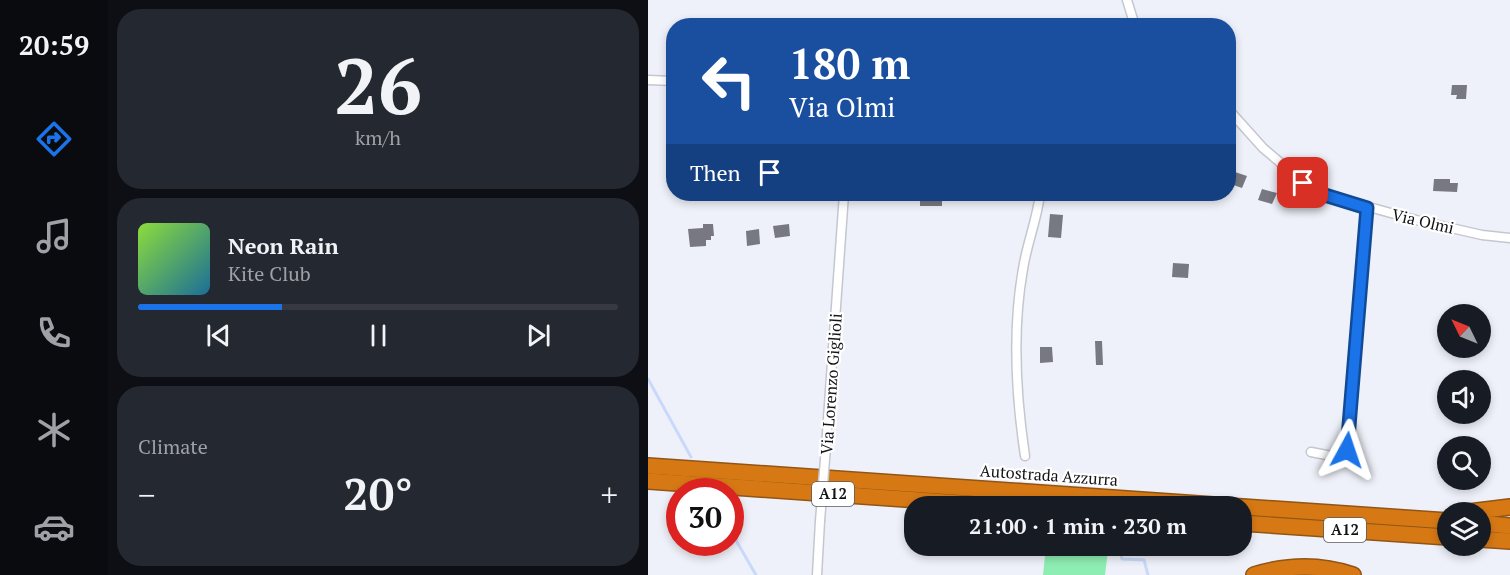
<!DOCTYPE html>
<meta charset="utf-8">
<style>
:root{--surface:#171b24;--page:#242831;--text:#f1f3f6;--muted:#9ea1a6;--line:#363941;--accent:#1a73e8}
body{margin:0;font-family:"PT Serif",serif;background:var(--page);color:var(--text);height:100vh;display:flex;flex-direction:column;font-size:22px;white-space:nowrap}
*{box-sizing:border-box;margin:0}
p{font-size:20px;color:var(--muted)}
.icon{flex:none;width:33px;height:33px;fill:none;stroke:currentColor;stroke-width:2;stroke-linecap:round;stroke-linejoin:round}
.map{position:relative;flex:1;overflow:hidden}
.sheet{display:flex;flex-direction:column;gap:9px;padding:9px;background:#0d0f14;width:540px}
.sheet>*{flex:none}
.banner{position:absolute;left:18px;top:18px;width:570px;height:183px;border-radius:24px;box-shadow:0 3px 9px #0003;background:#1a4fa0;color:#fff;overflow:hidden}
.needle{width:39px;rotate:313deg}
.controls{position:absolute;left:789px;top:304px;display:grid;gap:12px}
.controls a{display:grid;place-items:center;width:54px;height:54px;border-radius:50%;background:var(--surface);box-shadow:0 3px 9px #0003;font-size:30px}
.speed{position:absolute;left:18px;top:478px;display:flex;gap:12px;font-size:30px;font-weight:700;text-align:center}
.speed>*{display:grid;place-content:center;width:78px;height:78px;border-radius:50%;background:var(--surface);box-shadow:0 3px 9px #0003;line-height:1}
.speed .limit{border:9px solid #d22;background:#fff;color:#111}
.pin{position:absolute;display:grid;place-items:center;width:51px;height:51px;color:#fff;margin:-26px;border-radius:12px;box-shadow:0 3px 9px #0006}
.me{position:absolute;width:66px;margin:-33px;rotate:5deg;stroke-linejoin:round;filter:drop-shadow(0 0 4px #0008)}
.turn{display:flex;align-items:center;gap:21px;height:126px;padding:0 24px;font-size:27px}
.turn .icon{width:78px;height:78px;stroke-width:2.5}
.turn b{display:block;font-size:42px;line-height:51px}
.then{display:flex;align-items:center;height:57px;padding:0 24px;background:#0003;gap:12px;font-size:22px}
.big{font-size:45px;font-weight:700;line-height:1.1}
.sheet .card{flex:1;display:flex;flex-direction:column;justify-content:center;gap:9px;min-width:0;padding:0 21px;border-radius:24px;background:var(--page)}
.sheet .dial{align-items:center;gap:0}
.dial b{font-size:78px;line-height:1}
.song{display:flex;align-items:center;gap:18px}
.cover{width:72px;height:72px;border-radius:9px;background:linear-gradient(135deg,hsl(90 70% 55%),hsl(200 70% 35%))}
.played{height:6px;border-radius:3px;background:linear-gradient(90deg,var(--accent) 30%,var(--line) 30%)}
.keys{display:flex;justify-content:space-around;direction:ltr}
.heat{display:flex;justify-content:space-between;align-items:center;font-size:33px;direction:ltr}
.trip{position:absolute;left:256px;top:496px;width:348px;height:60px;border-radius:24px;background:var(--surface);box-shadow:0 3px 9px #0003;font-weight:700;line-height:60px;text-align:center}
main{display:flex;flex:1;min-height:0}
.menu{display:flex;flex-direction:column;width:108px;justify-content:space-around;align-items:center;background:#090b0e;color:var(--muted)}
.menu .icon{width:42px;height:42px}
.menu .current{color:var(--accent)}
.menu b{font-size:27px;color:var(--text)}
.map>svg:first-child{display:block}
.green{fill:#8eedb2}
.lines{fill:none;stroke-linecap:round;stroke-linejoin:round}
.stream{stroke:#c8d9fa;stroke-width:3}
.building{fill:#777881}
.street-casing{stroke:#c5c7d0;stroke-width:11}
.highway-casing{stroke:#915515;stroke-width:18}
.street{stroke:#fff;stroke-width:8}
.highway{stroke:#d67915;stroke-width:15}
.street-bridge-casing{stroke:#c5c7d0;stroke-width:11;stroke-linecap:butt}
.street-bridge{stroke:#fff;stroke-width:8}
.route-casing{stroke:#114b97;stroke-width:15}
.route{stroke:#1a73e8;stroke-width:10}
.labels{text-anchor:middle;stroke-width:4.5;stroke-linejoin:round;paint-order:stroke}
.shield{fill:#fff;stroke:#595a5c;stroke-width:1.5}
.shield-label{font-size:15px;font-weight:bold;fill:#121316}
.street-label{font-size:16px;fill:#121316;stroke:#fff}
</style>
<main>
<nav class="menu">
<b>20:59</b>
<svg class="icon current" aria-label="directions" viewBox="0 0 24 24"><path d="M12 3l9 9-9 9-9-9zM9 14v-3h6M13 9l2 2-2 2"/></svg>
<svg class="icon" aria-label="music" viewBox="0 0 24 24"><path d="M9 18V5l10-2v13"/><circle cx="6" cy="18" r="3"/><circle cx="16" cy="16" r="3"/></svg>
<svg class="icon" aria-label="phone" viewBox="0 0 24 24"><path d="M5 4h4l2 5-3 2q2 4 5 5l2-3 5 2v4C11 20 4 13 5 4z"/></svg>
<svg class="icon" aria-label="climate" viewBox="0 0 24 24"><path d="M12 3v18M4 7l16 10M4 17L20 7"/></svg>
<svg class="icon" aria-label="car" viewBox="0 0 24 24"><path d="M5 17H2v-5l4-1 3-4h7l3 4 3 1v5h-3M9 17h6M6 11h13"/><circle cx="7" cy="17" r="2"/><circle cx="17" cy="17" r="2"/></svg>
</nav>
<section class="sheet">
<div class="card dial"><b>26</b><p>km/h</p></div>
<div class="card">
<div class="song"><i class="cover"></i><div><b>Neon Rain</b><p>Kite Club</p></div></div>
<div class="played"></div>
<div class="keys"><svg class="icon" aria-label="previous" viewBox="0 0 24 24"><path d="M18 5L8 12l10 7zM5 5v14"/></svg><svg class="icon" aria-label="pause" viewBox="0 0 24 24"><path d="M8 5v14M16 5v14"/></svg><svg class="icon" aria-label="next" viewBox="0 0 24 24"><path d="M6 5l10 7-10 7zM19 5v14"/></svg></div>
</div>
<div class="card"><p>Climate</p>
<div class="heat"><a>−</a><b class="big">20°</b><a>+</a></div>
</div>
</section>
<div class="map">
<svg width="862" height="575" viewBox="0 0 862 575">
<rect width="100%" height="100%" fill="#eff1fa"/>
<path class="green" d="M 398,546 L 460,550 L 457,575 L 395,575 Z"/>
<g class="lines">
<g class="stream">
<path d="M 0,379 L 43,457"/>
<path d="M 82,530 L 108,575"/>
<path d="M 471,546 L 474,559 L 496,560 L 500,575"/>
</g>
</g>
<g class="building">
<path d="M 804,85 L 819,85 L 818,99 L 808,99 L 809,95 L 803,95 Z"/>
<path d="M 584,171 L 599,176 L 594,188 L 580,183 Z"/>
<path d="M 786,179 L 802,179 L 802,183 L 810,183 L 809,192 L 785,191 Z"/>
<path d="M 614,189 L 629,193 L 624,204 L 610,200 Z"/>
<rect x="272" y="194" width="22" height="12"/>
<path d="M 402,214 L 415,215 L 413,238 L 400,237 Z"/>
<path d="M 55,224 L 65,224 L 66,236 L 63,236 L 63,240 L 58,240 L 58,246 L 42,247 L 40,229 L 55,228 Z"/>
<path d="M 141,224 L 142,236 L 127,238 L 125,226 Z"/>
<path d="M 111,229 L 112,244 L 99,246 L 98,231 Z"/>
<path d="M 525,263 L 541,264 L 540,278 L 524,277 Z"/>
<path d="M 447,341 L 454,341 L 455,365 L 448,365 Z"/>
<path d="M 392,347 L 404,347 L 405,362 L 392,363 Z"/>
</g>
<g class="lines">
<defs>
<g id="street">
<path d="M 479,0 L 487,26"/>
<path d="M 0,80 L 26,81"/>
<path d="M 580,109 L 615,148 L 667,192 L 768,220 L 834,235 L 862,238"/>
<path d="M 178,447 L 196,194"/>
<path d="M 663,452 L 694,458 L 699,450 L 719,208"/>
<path d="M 377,456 C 368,396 364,330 375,269 C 379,243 389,220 392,194"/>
<path d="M 169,575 L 172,521"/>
</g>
<g id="highway">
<path d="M 0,466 L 800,521"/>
<path d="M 0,481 L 371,507"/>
<path d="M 813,513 L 862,507"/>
<path d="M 594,523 L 800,537"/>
<path d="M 832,523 L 862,526"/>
<path d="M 832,539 L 862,541"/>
<path d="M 606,575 C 638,565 673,564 705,575"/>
</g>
</defs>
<use href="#street" class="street-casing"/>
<use href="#highway" class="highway-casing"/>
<use href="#street" class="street"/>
<use href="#highway" class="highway"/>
<defs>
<path id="street-bridge" d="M 172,521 L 178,447"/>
</defs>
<use href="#street-bridge" class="street-bridge-casing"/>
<use href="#street-bridge" class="street-bridge"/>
</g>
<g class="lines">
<defs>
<path id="route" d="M 655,183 L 667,192 L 719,208 L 699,450"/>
</defs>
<use href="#route" class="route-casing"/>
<use href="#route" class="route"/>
</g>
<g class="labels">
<g class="shield">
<rect x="164" y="482" width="42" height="24" rx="4.5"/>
<rect x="676" y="518" width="42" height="24" rx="4.5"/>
</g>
<g class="shield-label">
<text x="185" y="499">A12</text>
<text x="697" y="535">A12</text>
</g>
<g class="street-label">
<text transform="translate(775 221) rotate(13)" y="6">Via Olmi</text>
<text transform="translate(183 384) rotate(-86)" y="6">Via Lorenzo Giglioli</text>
<text transform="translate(401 475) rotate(4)" y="6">Autostrada Azzurra</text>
</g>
</g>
</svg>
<div class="controls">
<a><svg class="needle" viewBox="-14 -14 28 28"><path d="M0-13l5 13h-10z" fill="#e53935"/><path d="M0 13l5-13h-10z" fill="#9ea1a6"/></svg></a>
<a><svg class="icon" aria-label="sound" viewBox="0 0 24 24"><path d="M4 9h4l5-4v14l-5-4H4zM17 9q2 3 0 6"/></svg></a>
<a><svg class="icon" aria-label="search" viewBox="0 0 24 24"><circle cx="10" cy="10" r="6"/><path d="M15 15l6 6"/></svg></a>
<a><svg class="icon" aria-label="layers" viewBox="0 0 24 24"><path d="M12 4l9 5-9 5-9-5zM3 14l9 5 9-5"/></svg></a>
</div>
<div class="speed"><div class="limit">30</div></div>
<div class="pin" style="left:655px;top:183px;background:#d93025"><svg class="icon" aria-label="arrive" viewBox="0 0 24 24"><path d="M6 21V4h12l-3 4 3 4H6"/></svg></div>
<svg class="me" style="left:699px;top:450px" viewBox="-20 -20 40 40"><path d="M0-17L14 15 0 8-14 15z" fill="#1a73e8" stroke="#fff" stroke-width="4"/></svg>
<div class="trip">21:00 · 1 min · 230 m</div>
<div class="banner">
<div class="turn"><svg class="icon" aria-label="left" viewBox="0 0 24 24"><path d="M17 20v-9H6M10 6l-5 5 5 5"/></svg><div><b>180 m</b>Via Olmi</div></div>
<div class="then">Then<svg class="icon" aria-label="arrive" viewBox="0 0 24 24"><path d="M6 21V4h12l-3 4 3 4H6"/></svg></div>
</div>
</div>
</main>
